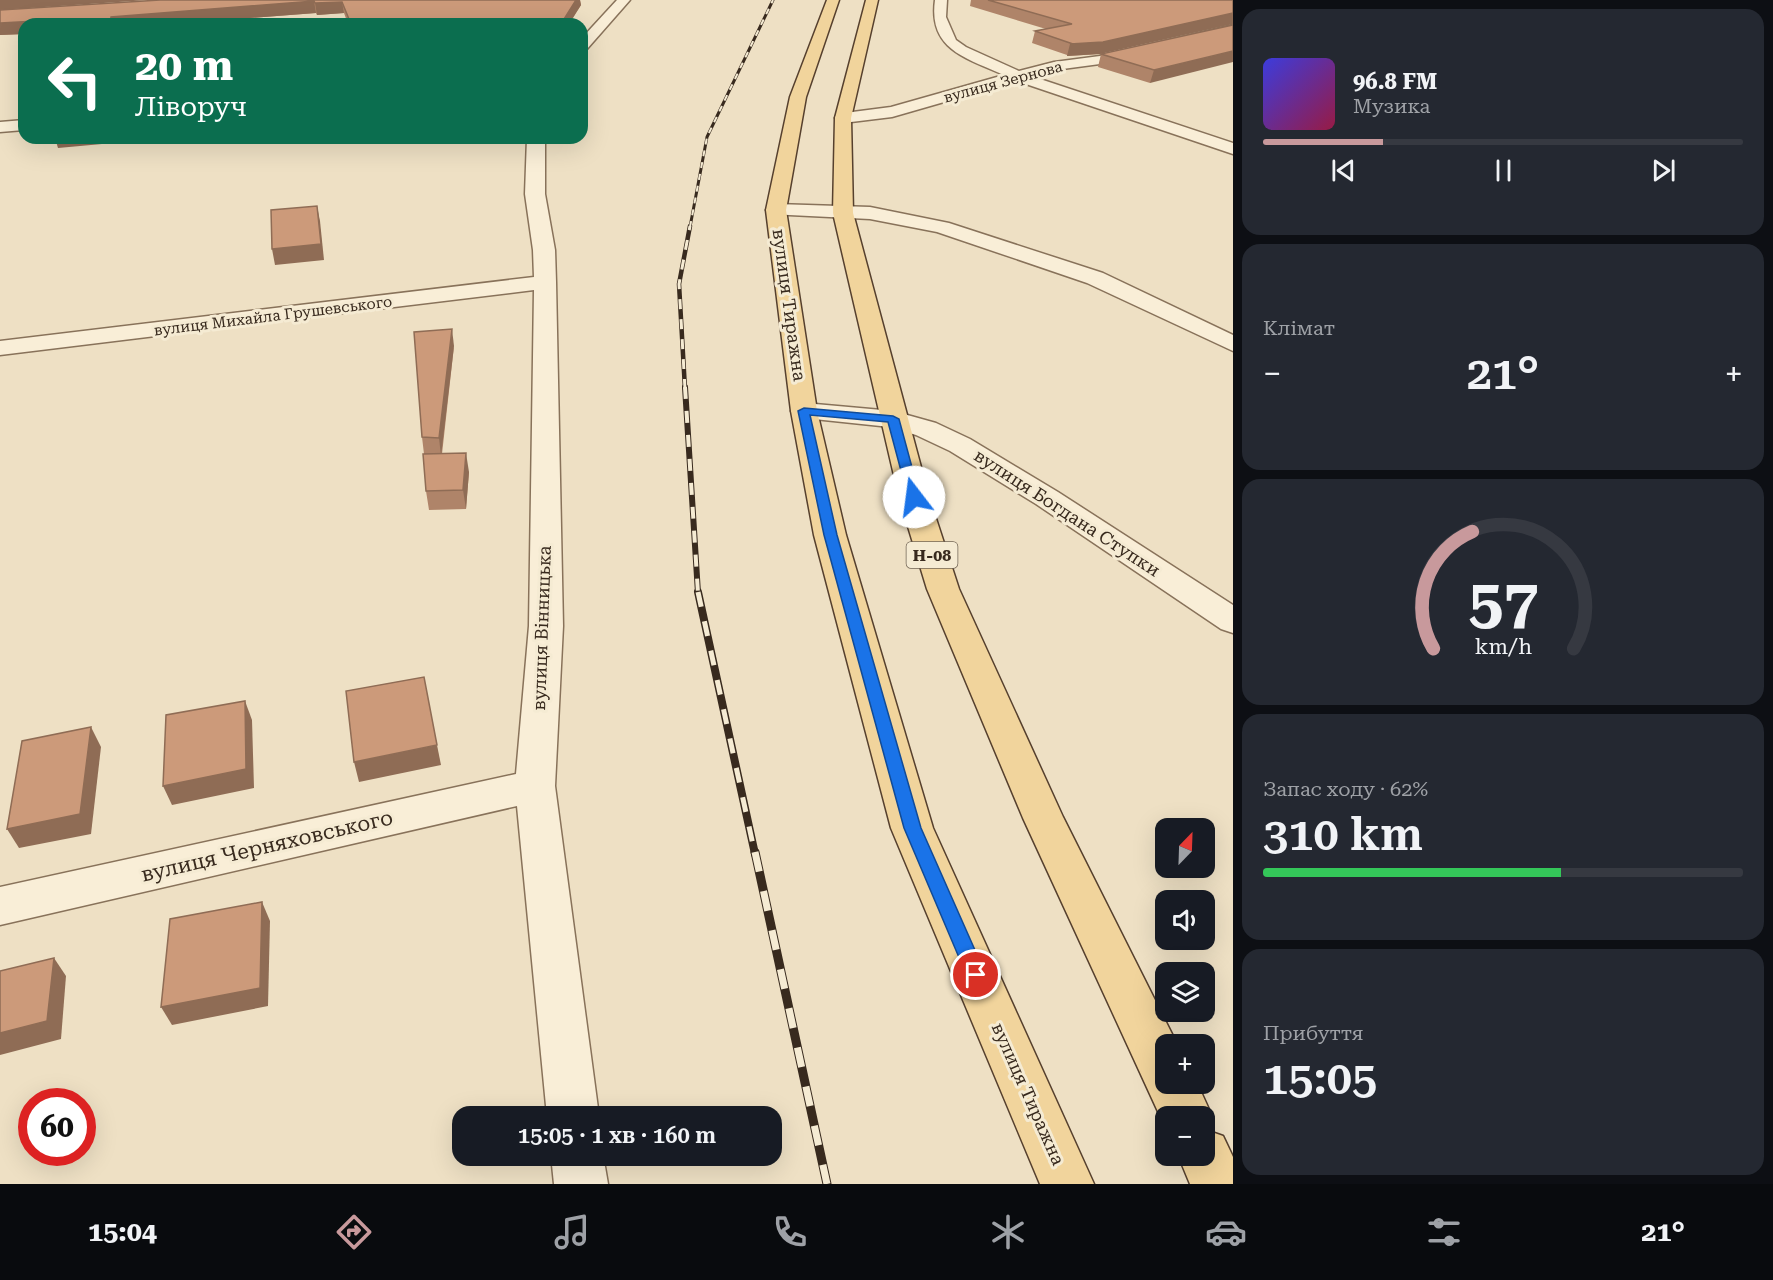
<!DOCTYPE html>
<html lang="uk">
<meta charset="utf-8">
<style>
:root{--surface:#171b24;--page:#242831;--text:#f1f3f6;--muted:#9ea1a6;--line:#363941;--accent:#c8999c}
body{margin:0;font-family:"Roboto Serif",serif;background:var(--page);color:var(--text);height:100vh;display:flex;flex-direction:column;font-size:22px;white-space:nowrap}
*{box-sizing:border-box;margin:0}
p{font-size:20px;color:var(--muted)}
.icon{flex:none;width:33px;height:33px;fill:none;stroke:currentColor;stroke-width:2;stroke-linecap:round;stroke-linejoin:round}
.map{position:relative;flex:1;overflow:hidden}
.panel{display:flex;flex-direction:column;gap:9px;padding:9px;background:#0d0f14;width:540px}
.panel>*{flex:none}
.top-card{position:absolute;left:18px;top:18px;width:570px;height:126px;border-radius:18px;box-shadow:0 6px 24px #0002;background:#0b6e4f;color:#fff;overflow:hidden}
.needle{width:39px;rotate:23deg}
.tools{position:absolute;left:1155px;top:818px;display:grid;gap:12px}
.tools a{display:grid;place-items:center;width:60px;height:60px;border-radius:12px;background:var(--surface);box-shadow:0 6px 24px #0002;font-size:30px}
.speed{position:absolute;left:18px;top:1088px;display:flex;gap:12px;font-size:30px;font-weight:700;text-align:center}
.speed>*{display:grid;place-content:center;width:78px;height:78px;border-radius:50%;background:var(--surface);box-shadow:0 6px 24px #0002;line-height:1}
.speed .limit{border:9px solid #d22;background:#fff;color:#111}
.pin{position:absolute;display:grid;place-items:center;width:51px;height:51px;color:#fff;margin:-26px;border:3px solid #fff;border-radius:50%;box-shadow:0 2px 6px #0007}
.me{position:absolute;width:66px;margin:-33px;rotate:345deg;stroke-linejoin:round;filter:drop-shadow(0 0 4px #0008)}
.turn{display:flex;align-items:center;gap:21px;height:126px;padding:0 18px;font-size:27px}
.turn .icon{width:78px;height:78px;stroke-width:2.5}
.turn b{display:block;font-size:42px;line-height:51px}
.big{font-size:45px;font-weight:600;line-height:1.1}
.panel .widget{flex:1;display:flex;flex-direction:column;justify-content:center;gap:9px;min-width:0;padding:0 21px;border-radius:18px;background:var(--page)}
.panel .dial{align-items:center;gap:0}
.dial svg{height:156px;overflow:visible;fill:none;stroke:var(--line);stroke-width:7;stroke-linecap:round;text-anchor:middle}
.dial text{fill:var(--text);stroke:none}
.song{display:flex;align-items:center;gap:18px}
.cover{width:72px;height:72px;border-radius:9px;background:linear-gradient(135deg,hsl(240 70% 55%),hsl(340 70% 35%))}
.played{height:6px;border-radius:3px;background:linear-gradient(90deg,var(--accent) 25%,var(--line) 25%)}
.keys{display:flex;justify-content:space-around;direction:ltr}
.heat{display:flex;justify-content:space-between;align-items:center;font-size:33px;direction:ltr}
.charge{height:9px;border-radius:4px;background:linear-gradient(90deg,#34c759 62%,var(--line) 0)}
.trip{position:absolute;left:452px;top:1106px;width:330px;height:60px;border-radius:18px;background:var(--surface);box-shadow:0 6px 24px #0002;font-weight:600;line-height:60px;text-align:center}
.tabs{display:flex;height:96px;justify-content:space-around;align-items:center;background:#090b0e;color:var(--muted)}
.tabs .icon{width:42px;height:42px}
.tabs .current{color:var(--accent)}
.tabs b{font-size:27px;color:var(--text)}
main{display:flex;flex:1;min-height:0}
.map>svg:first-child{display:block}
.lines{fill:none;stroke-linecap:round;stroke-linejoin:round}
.street-casing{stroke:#88725a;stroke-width:3}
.primary-casing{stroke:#56402e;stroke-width:3}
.street{fill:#f9eed7;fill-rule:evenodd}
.primary{fill:#f1d49c;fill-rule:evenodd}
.rail-far4-casing{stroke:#382a1e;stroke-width:3}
.rail-far3-casing{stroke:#382a1e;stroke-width:4.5}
.rail-far2-casing{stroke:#382a1e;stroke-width:6}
.rail-far1-casing{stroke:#382a1e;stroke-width:8}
.rail-casing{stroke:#382a1e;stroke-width:9}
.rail-far4{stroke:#f5ebd3;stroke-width:2;stroke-dasharray:6;stroke-linecap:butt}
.rail-far3{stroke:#f5ebd3;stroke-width:3;stroke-dasharray:10;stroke-linecap:butt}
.rail-far2{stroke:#f5ebd3;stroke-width:4;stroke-dasharray:12;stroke-linecap:butt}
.rail-far1{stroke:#f5ebd3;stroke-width:5;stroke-dasharray:15;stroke-linecap:butt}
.rail{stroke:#f5ebd3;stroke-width:7;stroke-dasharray:20;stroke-linecap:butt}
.wall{fill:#af8469}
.shaded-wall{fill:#8f6c55}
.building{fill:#cc9a7a;stroke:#8f6c55;stroke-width:1.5}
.route{fill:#1a73e8;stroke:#114b97;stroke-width:1.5}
.labels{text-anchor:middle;stroke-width:6;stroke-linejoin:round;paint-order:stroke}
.far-street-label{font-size:15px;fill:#382a1e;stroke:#f5ebd3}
.shield{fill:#f5ebd3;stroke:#716454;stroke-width:1.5}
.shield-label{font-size:16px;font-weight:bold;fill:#382a1e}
.street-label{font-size:18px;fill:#382a1e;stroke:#f5ebd3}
.near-street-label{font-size:21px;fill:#382a1e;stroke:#f5ebd3}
</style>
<main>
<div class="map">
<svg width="1233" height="1184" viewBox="0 0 1233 1184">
<rect width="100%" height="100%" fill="#eee0c4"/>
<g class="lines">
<defs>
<g id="street">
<path d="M 617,0 L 630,0 L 587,49 L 582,50 L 582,38 Z"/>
<path d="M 935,0 L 947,0 L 946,17 L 956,40 L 966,47 L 1019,71 L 1054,62 L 1100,56 L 1233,25 L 1233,33 L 1100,64 L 1055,70 L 1034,77 L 1233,143 L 1233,154 L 1017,81 L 892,117 L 843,123 L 837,122 L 835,118 L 837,114 L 891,107 L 1004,75 C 967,58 928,50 935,0 Z"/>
<path d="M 24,120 L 24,130 L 0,132 L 0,122 Z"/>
<path d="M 527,138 L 545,138 L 545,194 L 555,250 L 556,282 L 563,626 L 555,786 L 599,1116 L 547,1116 L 517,806 L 0,925 L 0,887 L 516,774 L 529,626 L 534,290 L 0,355 L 0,341 L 534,277 L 533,250 L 525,194 Z"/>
<path d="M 776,204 L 870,207 L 949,223 L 1103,273 L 1233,335 L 1233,351 L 1087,283 L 937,232 L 870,219 L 769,214 L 766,210 L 769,206 Z"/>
<path d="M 804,403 L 893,411 L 936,423 L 970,439 L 1058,492 L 1233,605 L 1233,633 L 1221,629 L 1036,504 L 950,451 L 916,435 L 890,427 L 795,417 L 791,411 L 795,405 Z"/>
<path d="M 551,1155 L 603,1155 L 608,1184 L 554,1184 Z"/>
</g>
<g id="primary">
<path d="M 827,0 L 839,0 L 806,97 L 786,210 L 817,411 L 846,535 L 933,828 L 1094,1184 L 1040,1184 L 891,828 L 814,535 L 791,411 L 766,210 L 790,97 Z"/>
<path d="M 866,0 L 878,0 L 851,118 L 853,213 L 929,497 L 959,589 L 1063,817 L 1177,1044 L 1166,1044 L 1166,1083 L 1197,1083 L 1212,1116 L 1206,1130 L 1223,1136 L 1233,1157 L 1233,1184 L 1190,1184 L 1178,1155 L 1204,1155 L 1204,1116 L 1166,1116 L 1166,1129 L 1023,818 L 927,589 L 899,497 L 833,213 L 835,118 Z"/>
</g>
</defs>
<use href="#street" class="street-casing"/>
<use href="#primary" class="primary-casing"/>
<use href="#street" class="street"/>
<use href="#primary" class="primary"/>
<defs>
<path id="rail-far4" d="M 690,227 L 707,137 L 773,0"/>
<path id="rail-far3" d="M 685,389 L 679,284 L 690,226"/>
<path id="rail-far2" d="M 685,387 L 698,593"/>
<path id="rail-far1" d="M 698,592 L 755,854"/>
<path id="rail" d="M 755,852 L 827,1184"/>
</defs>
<use href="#rail-far4" class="rail-far4-casing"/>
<use href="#rail-far3" class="rail-far3-casing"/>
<use href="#rail-far2" class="rail-far2-casing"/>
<use href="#rail-far1" class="rail-far1-casing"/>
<use href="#rail" class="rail-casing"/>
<use href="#rail-far4" class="rail-far4"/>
<use href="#rail-far3" class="rail-far3"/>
<use href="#rail-far2" class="rail-far2"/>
<use href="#rail-far1" class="rail-far1"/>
<use href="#rail" class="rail"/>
</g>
<g class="wall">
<path d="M 160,0 L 580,0 L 581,5 L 569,24 L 348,24 L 344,13 L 317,15 L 316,13 L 170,24 L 24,24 L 24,34 L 0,35 L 0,10 Z"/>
<path d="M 971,0 L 1233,0 L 1100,54 L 1067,56 L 1067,55 L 1032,43 L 1035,31 L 1046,29 L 970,6 Z"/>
<path d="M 1233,25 L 1150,83 L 1098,67 L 1101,54 Z"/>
<path d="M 454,346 L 442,454 L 469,472 L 466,509 L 429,510 L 426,491 L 424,454 L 422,437 Z"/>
</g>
<g class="shaded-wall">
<path d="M 0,0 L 148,0 L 0,10 Z"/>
<path d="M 576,0 L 580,0 L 581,5 L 569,24 L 561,24 Z"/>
<path d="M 314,1 L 316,13 L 170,24 L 110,24 L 111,17 Z"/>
<path d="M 342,2 L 344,13 L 317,15 L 315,3 Z"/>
<path d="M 1233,13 L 1233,24 L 1100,54 L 1067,56 L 1070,44 Z"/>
<path d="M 73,19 L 75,24 L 24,24 L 24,34 L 0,35 L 0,23 Z"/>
<path d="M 1233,51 L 1233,62 L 1150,83 L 1154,70 Z"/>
<path d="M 55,138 L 146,138 L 146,140 L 58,148 Z"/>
<path d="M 317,206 L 320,221 L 324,260 L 275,265 L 272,249 Z"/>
<path d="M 452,329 L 454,346 L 441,456 L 439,438 Z"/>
<path d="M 466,453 L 469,472 L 466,509 L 463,490 Z"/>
<path d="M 245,701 L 252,720 L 254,788 L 172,805 L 163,786 Z"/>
<path d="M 91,727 L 101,747 L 91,834 L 19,848 L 7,829 Z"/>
<path d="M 437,745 L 441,765 L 359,782 L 354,762 Z"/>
<path d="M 262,902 L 270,921 L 268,1006 L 172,1025 L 161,1007 Z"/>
<path d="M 54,958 L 66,976 L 61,1039 L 0,1055 L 0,1033 Z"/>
</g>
<g class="building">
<path d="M 160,0 L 576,0 L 561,24 L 351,24 L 342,2 L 315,3 L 314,1 L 111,17 L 110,24 L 71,24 L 73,19 L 0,23 L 0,10 Z"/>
<path d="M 988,0 L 1233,0 L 1233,13 L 1103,42 L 1070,44 L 1073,44 L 1035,31 L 1072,24 Z"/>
<path d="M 1233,25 L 1233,51 L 1154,70 L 1101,54 Z"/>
<path d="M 317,206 L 321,244 L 272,249 L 271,210 Z"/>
<path d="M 452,329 L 439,438 L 422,437 L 414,332 Z"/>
<path d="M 466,453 L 463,490 L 426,491 L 423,454 Z"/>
<path d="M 424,677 L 437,745 L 354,762 L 346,691 Z"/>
<path d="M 245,701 L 246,769 L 163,786 L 166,715 Z"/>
<path d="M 91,727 L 80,814 L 7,829 L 22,741 Z"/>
<path d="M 262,902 L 260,988 L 161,1007 L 170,919 Z"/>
<path d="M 54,958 L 47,1021 L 0,1033 L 0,971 Z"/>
</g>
<path class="route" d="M 804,408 L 893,416 L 899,419 L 920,497 L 914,501 L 908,497 L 888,422 L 810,415 L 837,535 L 921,828 L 986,975 L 983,981 L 976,984 L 969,981 L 904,828 L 824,535 L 798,411 Z"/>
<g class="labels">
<g class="far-street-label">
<text transform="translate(1003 82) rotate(-15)" y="5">вулиця Зернова</text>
<text transform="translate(273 316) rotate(-7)" y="5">вулиця Михайла Грушевського</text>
</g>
<rect class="shield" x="906.5" y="542" width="51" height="26" rx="4.5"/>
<g class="shield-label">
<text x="932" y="561">Н-08</text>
</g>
<g class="street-label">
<text transform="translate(789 305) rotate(82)" y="6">вулиця Тиражна</text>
<text transform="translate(1067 513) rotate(33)" y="6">вулиця Богдана Ступки</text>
<text transform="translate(542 628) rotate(-88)" y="6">вулиця Вінницька</text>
<text transform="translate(1028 1094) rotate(66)" y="6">вулиця Тиражна</text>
</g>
<g class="near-street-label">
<text transform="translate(267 846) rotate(-13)" y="7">вулиця Черняховського</text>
</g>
</g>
</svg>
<div class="tools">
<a><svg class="needle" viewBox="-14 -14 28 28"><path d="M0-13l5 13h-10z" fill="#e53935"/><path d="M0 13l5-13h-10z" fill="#9ea1a6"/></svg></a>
<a><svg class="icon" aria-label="sound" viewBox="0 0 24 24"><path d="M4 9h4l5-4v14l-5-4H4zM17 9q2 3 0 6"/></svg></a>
<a><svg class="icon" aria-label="layers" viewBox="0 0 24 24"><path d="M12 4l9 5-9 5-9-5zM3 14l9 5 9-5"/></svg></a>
<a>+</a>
<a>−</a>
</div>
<div class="speed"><div class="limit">60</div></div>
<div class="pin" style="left:976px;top:975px;background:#d93025"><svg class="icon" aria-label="arrive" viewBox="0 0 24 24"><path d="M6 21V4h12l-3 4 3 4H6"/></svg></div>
<svg class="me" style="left:914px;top:497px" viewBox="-20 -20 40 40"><circle r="19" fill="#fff"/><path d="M0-13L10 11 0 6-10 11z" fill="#1a73e8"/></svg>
<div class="trip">15:05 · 1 хв · 160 m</div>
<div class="top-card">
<div class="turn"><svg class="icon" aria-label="left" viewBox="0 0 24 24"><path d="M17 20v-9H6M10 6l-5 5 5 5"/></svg><div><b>20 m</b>Ліворуч</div></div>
</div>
</div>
<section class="panel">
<div class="widget">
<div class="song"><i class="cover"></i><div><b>96.8 FM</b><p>Музика</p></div></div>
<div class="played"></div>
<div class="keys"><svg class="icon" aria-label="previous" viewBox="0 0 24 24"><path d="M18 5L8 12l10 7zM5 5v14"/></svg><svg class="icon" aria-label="pause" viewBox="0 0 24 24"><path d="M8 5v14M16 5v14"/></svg><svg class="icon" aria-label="next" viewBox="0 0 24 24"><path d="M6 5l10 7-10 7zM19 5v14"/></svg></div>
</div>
<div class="widget"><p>Клімат</p>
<div class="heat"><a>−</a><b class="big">21°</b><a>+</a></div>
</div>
<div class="widget dial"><svg viewBox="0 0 100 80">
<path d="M14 69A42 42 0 1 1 86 69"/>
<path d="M14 69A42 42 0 0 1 34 9" stroke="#c8999c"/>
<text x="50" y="56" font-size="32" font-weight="700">57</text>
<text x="50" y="72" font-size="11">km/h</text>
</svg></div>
<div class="widget"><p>Запас ходу · 62%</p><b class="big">310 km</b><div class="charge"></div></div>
<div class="widget"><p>Прибуття</p><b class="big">15:05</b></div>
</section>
</main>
<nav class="tabs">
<b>15:04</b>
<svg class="icon current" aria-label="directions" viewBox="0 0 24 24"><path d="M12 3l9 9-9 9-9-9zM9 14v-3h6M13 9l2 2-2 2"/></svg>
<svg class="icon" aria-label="music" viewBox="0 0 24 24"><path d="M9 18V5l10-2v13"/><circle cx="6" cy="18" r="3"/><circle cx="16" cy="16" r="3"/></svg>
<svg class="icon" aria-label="phone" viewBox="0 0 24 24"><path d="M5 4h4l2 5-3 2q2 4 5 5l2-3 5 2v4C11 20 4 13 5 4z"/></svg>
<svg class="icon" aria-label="climate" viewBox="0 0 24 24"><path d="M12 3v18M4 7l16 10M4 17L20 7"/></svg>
<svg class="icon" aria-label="car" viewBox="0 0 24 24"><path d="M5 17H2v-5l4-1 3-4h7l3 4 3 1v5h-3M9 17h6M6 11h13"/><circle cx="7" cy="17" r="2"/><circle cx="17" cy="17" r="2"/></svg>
<svg class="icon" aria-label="filters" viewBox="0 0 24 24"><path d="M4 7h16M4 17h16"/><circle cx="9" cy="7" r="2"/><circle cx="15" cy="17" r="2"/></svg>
<b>21°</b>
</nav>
